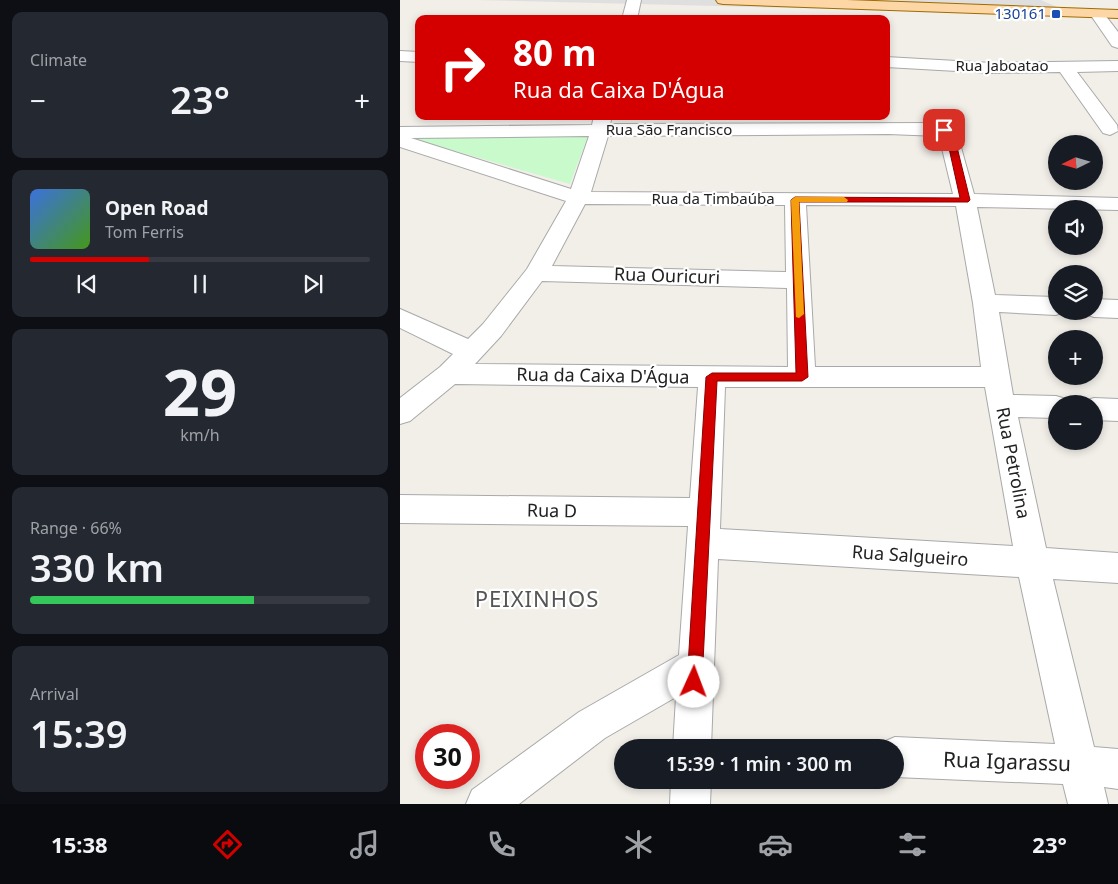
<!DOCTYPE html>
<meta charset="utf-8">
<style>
:root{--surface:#171b24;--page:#242831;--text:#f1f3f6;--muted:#9ea1a6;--line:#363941;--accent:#d40000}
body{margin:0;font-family:"Noto Sans",sans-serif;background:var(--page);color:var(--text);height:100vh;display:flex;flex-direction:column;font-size:19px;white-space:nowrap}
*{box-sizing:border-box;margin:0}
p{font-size:16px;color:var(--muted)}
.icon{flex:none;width:28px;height:28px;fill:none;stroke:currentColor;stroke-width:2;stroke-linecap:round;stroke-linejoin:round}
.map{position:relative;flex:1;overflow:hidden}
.side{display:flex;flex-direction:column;gap:12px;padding:12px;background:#0d0f14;width:400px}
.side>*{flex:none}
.banner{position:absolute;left:15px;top:15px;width:475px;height:105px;border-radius:10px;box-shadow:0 2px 8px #0003;background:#d40000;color:#fff;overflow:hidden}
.needle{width:32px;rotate:265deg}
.tools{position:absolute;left:648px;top:135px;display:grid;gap:10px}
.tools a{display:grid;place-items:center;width:55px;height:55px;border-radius:50%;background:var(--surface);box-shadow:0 2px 8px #0003;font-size:25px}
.speed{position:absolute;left:15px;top:724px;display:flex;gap:10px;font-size:25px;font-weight:700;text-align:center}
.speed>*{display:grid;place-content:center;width:65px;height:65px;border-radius:50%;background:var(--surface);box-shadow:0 2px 8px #0003;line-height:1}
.speed .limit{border:8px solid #d22;background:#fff;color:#111}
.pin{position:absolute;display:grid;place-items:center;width:42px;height:42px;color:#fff;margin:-21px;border-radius:10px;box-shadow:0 2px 8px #0006}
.me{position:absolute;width:55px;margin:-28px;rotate:2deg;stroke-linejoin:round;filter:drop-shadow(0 0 4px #0008)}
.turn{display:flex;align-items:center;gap:18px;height:105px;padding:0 15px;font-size:22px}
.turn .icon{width:65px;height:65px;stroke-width:2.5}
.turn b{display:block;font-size:35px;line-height:42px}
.big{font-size:38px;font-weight:600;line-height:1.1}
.side .card{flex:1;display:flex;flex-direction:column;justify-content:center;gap:8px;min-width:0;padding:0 18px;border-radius:10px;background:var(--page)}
.side .dial{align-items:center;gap:0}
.dial b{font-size:65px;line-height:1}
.song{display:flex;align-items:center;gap:15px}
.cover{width:60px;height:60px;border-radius:8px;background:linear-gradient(135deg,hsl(220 70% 55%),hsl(100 70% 35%))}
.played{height:5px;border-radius:2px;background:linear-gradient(90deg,var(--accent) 35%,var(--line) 35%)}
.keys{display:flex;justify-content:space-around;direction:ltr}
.heat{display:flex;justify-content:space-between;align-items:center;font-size:28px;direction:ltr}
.charge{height:8px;border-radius:4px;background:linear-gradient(90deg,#34c759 66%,var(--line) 0)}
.trip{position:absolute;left:214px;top:739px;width:290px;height:50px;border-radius:25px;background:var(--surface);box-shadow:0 2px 8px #0003;font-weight:600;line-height:50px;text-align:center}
.dock{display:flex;height:80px;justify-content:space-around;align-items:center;background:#090b0e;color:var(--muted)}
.dock .icon{width:35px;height:35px}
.dock .current{color:var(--accent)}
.dock b{font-size:22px;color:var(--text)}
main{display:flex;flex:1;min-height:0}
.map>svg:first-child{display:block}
.residential{fill:#e0dfdf}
.park{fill:#c8facc}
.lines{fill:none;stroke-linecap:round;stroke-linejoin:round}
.minor-casing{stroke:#a9a9a9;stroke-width:2}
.major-casing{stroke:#a06b00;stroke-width:2}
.minor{fill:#fff;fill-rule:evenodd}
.major{fill:#fcd6a4;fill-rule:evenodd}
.route{fill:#d40000;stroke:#8a0000}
.slow{fill:#f59e0b}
.transit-dot{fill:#1a4fb4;stroke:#fff;stroke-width:2}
.labels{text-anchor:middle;stroke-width:4.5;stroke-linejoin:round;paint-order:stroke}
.far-transit-label{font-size:15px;fill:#164399;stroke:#fff;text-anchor:end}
.far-street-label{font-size:15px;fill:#222;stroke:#fff}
.street-label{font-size:18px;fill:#222;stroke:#fff}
.near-street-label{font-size:21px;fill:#222;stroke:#fff}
.near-neighbourhood-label{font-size:22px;letter-spacing:1px;fill:#555;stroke:#fff}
</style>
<main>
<section class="side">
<div class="card"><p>Climate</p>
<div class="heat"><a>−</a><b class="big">23°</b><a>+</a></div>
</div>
<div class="card">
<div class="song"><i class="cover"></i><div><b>Open Road</b><p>Tom Ferris</p></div></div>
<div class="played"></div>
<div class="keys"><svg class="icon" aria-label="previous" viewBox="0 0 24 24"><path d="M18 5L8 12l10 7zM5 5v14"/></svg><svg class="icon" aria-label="pause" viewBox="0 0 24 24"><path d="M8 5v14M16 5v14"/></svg><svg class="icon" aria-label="next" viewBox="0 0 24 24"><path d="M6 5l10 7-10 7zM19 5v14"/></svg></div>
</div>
<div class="card dial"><b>29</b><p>km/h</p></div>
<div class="card"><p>Range · 66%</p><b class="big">330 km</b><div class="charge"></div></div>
<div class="card"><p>Arrival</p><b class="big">15:39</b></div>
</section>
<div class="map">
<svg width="718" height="804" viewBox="0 0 718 804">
<rect width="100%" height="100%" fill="#f2efe9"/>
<path class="residential" d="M 76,0 L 641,0 L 676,15 Z"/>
<path class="park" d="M 189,133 L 170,184 L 3,136 Z"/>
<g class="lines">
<defs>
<g id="minor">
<path d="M 227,0 L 241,0 L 237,19 L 222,19 Z"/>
<path d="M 697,10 L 702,11 L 718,32 L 718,48 L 712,46 L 690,14 L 692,11 Z"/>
<path d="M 0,51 L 19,52 L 19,62 L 0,61 Z"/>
<path d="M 486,57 L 592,63 L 718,61 L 718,71 L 677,72 L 717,125 L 718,131 L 710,135 L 703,133 L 660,72 L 592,73 L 486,67 Z"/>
<path d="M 194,116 L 212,116 L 210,124 L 538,123 L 555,129 L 557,133 L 574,194 L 718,198 L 718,210 L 577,207 L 595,295 L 656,297 L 656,311 L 665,311 L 656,315 L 599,312 L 613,395 L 656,396 L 666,399 L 668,404 L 656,404 L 656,418 L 618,417 L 646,548 L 718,553 L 718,583 L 653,579 L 694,747 L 718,749 L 718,789 L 704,787 L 708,804 L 668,804 L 663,784 L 495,777 L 495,748 L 479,748 L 481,743 L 495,737 L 655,744 L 619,577 L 318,559 L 311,748 L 273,748 L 276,697 L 205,738 L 119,804 L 66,804 L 72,790 L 179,712 L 279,655 L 288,526 L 0,523 L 0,495 L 290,498 L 298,387 L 55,384 L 10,421 L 0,424 L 0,398 L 40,367 L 53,354 L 0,328 L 0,309 L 68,339 L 83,324 L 127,269 L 166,201 L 0,147 L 0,127 L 192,125 ZM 488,134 L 539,136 L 553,194 L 191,192 L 208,136 ZM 189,136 L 171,189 L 11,138 ZM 185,204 L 385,205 L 386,272 L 152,266 ZM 406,205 L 556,206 L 573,303 L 581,367 L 415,367 ZM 142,281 L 387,288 L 388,367 L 75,364 L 101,336 ZM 325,387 L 585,387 L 613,546 L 320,529 Z"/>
<path d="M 694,299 L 718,300 L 718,318 L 694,317 L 685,314 L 684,311 L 694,311 Z"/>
<path d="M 694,398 L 718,399 L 718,421 L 694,420 L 694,404 L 683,404 L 684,401 Z"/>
<path d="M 271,780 L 311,780 L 310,804 L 270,804 Z"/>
</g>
<path id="major" d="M 316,0 L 447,0 L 718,10 L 718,18 L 323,4 L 318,3 Z"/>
</defs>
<use href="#minor" class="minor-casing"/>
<use href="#major" class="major-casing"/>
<use href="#minor" class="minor"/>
<use href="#major" class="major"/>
</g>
<path class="route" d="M 544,128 L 555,139 L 570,200 L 568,202 L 399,202 L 408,377 L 402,381 L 317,381 L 302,682 L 300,687 L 294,690 L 289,687 L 287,682 L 306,377 L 312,373 L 396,373 L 391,200 L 395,197 L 560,198 L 547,139 L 540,130 Z"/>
<path class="slow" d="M 444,197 L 448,200 L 447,202 L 399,202 L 404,314 L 399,318 L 396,317 L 391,200 L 395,197 Z"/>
<rect class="transit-dot" x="651" y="9" width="10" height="10" rx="2.5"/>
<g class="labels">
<g class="far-transit-label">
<text x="646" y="19">130161</text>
</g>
<g class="far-street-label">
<text x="602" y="71">Rua Jaboatao</text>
<text x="269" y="135">Rua São Francisco</text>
<text x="313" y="204">Rua da Timbaúba</text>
</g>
<g class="street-label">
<text transform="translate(267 276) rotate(2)" y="6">Rua Ouricuri</text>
<text transform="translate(203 376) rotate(1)" y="6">Rua da Caixa D'Água</text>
<text transform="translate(613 463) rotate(79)" y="6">Rua Petrolina</text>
<text transform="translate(152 511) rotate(1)" y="6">Rua D</text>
<text transform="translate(510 556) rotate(4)" y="6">Rua Salgueiro</text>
</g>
<g class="near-street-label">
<text transform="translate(607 762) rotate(2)" y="7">Rua Igarassu</text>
</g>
<g class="near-neighbourhood-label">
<text x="137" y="607">PEIXINHOS</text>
</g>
</g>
</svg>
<div class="tools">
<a><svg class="needle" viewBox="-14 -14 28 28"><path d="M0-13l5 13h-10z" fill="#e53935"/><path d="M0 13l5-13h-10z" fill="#9ea1a6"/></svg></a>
<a><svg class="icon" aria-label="sound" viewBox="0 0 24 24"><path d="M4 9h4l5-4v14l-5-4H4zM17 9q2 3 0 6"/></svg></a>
<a><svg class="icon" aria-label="layers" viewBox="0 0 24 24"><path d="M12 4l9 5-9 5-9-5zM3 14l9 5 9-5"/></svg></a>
<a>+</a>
<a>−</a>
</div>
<div class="speed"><div class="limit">30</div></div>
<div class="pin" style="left:544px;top:130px;background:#d93025"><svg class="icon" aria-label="arrive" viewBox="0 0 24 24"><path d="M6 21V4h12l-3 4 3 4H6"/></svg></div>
<svg class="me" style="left:294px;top:682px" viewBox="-20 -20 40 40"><circle r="19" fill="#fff"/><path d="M0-13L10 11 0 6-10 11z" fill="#d40000"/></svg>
<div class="trip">15:39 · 1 min · 300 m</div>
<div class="banner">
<div class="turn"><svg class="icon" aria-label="right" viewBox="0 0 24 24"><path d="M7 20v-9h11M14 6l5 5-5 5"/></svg><div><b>80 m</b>Rua da Caixa D'Água</div></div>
</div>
</div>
</main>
<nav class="dock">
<b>15:38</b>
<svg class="icon current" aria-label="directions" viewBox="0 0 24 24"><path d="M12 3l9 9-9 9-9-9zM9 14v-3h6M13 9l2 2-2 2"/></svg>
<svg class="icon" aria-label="music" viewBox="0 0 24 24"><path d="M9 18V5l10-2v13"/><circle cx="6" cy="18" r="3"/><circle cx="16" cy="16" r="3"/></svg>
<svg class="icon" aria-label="phone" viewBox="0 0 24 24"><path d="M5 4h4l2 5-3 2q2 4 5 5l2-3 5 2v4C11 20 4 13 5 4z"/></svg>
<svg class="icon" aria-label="climate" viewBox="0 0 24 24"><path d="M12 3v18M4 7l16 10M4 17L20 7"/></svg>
<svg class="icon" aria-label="car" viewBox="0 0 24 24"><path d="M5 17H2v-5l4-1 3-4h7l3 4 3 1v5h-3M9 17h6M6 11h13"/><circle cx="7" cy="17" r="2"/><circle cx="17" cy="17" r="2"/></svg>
<svg class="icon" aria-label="filters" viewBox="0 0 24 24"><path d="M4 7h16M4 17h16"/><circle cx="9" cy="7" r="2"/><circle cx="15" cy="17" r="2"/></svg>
<b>23°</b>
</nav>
